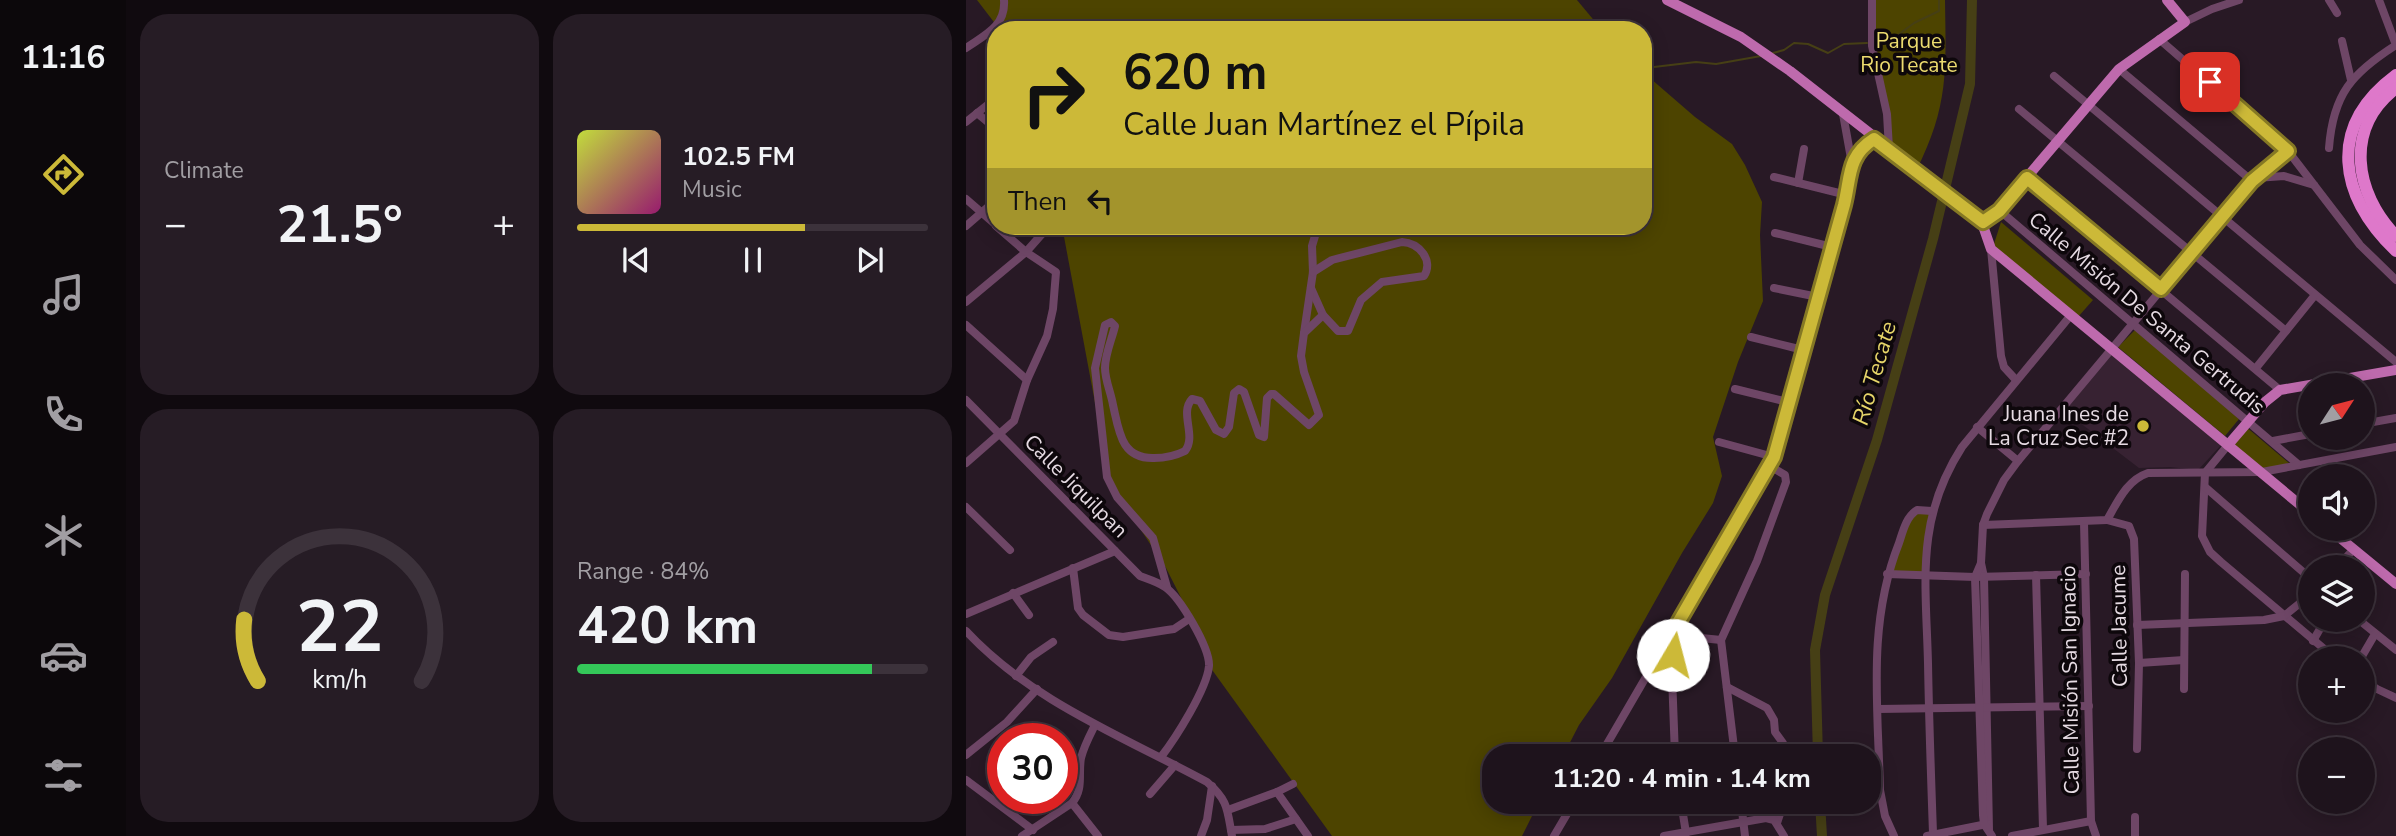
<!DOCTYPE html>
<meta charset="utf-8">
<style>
:root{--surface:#1e131c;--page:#261c25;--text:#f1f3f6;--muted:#a19ea3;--line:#3c323b;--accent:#ccb938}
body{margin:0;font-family:"Nunito Sans",sans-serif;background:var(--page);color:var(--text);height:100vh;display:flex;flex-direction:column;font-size:26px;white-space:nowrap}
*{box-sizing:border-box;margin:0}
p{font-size:23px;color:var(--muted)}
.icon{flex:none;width:38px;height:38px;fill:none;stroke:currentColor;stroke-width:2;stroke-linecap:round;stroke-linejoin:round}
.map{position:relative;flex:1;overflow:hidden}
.side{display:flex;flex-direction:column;gap:14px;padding:14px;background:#100a0f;width:840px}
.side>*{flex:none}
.guide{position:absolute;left:21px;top:21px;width:665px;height:214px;border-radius:28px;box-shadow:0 4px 18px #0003,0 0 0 2px var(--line);background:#ccb938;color:#111;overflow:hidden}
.needle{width:46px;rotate:54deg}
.fabs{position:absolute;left:1332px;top:373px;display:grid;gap:14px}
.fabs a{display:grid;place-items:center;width:77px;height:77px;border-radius:50%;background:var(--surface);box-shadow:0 4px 18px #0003,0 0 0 2px var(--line);font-size:35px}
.speed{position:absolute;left:21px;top:723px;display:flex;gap:14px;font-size:35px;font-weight:700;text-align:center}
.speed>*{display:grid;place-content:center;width:91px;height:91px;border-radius:50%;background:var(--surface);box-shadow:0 4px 18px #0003,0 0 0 2px var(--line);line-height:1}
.speed .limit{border:10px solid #d22;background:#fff;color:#111}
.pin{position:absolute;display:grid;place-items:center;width:60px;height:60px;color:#fff;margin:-30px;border-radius:14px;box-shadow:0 4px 10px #0006}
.me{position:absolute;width:77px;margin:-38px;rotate:8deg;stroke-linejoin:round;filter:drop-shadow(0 0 5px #0008)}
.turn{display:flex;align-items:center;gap:24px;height:147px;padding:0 21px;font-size:32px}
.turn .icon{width:91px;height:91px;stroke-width:2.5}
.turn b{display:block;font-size:49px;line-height:60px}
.then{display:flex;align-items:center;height:66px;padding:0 21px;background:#0003;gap:14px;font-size:26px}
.big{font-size:52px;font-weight:700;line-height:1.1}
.side .widget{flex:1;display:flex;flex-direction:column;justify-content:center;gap:10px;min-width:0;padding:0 24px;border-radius:28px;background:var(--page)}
.side .dial{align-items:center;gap:0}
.dial svg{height:182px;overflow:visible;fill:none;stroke:var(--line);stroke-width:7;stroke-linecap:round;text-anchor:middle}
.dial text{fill:var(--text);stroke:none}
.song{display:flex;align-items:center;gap:21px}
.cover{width:84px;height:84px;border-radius:10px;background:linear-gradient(135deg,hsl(70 70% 55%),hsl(320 70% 35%))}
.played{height:7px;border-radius:4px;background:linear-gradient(90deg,var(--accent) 65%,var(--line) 65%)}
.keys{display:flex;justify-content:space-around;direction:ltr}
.heat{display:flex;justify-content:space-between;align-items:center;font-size:38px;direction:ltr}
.charge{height:10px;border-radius:5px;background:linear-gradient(90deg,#34c759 84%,var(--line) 0)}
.side .tiles{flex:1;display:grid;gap:14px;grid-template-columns:repeat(2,1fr)}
.trip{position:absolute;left:516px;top:744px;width:399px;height:70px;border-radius:28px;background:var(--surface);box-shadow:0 4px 18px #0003,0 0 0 2px var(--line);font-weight:700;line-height:70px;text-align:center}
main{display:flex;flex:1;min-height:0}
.dock{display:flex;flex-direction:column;width:126px;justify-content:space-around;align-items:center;background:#0c080b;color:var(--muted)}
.dock .icon{width:49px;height:49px}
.dock .on{color:var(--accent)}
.dock b{font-size:32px;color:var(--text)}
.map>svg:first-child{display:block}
.built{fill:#372232}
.green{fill:#4d4400}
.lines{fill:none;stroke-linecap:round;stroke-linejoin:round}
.stream{stroke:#463f15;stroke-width:2}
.river{stroke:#463f15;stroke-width:10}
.minor{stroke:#6e4666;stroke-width:8}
.major{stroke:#be6aad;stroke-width:10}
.highway{stroke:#de78ca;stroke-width:12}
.route-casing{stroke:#857824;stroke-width:18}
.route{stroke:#ccb938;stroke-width:12}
.poi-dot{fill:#ccb938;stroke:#0d070b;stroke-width:2.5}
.labels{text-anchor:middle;stroke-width:7;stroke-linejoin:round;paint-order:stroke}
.park-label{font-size:21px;fill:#ecdb6f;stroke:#0d070b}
.street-label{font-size:21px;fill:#e6dbe3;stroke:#0d070b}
.poi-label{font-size:21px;fill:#e6dbe3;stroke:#0d070b;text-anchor:end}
.water-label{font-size:23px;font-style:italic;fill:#e6d569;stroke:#0d070b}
</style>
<main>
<nav class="dock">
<b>11:16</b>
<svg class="icon on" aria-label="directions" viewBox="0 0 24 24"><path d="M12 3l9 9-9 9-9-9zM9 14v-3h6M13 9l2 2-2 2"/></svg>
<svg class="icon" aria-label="music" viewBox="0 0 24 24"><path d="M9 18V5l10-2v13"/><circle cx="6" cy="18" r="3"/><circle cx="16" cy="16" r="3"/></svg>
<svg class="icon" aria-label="phone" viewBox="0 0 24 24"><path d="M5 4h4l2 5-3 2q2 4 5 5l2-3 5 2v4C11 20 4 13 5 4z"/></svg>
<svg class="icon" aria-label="climate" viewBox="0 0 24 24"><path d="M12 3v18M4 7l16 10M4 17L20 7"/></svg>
<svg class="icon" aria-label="car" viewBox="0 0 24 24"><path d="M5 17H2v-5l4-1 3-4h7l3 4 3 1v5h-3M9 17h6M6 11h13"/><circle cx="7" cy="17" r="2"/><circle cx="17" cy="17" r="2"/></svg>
<svg class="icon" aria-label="filters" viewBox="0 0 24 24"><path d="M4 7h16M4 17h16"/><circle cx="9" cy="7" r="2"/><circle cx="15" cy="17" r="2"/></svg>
</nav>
<section class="side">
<div class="tiles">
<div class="widget"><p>Climate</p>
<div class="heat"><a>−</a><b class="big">21.5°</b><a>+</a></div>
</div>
<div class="widget">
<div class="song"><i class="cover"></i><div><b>102.5 FM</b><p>Music</p></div></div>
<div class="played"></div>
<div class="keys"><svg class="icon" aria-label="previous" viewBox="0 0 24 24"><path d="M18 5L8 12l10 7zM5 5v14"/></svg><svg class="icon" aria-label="pause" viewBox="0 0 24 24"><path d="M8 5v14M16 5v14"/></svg><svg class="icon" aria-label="next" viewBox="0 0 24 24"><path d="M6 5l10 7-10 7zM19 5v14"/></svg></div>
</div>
<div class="widget dial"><svg viewBox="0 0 100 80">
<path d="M14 69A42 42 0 1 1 86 69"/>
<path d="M14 69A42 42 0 0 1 8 42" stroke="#ccb938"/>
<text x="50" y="56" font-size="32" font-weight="700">22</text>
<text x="50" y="72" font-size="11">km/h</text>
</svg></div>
<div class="widget"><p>Range · 84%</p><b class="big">420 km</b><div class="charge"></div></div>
</div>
</section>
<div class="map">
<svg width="1430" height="836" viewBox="0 0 1430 836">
<rect width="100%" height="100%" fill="#281925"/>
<path class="built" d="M 1143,350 L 1256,444 L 1232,470 L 1204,467 L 1173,468 L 1096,409 Z"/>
<g class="green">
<path d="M 11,0 L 611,0 L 636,30 L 34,30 Z"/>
<path d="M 905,0 L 979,0 C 980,70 983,106 950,171 L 919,148 L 921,129 L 906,58 Z"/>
<path d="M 677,72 L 729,117 L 766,144 L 779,165 L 796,202 L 794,235 L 797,301 L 772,362 L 747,437 L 756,476 L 747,503 L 716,553 L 646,678 L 613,725 L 597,756 L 528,756 L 528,802 L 573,802 L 556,836 L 366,836 L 244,667 L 244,655 L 200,568 L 144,483 L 96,226 L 677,226 Z"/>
<path d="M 1035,222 L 1127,300 L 1112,317 L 1027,247 Z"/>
<path d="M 1170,329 L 1273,419 L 1259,436 L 1152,347 Z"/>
<path d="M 1279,426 L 1323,463 L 1300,470 L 1264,442 Z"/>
<path d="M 948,508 L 964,514 L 958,576 L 921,576 Z"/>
</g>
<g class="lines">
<g class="stream">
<path d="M 911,42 L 928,38 L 948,23 L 973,11 L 973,0"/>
<path d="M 807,53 L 818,50 L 828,43 L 842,44 L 862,53 L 878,44 L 901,43"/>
<path d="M 677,65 L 688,67 L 730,62 L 750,64 L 795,56"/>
</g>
<g class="river">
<path d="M 852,756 L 849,650 L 859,595 L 911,440 L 967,239 L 1004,84 L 1006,0"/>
<path d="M 854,802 L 856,836"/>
</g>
<g class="minor">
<path d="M 906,0 L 906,46 L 921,114 L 923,149"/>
<path d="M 1363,0 L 1371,13"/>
<path d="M 1219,22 L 1246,9 L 1273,0"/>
<path d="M 1193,39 L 1322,151 L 1394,245 L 1430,280"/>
<path d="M 1376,41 L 1385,80"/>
<path d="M 0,48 C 19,35 40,26 38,0"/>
<path d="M 1153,69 L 1286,181"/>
<path d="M 1088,76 L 1430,362"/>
<path d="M 1053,109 L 1320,331"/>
<path d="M 11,113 L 30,129"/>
<path d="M 0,122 L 30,98"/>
<path d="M 1363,148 C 1367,94 1386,73 1430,45 L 1413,0"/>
<path d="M 886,164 L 894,150 L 908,139"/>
<path d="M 808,177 L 881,195"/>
<path d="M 1061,178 L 1314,390"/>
<path d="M 1290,178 L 1318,176 L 1348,185"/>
<path d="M 832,183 L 838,149"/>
<path d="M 0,199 L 30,225"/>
<path d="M 1033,210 L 1333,465"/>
<path d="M 0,226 L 30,200"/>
<path d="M 809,233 L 866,247"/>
<path d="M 1025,249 L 1035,356 L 1038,367 L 1050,380"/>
<path d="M 345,288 L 357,315"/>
<path d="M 808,288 L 852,297"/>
<path d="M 0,302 L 60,252 L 83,226"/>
<path d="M 0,325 L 61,380"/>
<path d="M 338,333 L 347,272 L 346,246 L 352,226"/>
<path d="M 785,337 L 837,350"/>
<path d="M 1290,368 L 1349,295"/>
<path d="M 769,389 L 822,402"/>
<path d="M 0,400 L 174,576 C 182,579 192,582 199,587 C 214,597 244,648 243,666 C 241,689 209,739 195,757"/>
<path d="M 1396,424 L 1430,418"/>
<path d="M 1011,427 L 1052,461"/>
<path d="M 1307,441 L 1344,434"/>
<path d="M 753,442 L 808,457"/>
<path d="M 1262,445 L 1239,473 L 1236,536 L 1244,552 L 1255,562 L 1369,658"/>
<path d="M 0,463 L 48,421 L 61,380 L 81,336 L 87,309 L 90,272 L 60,252 L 30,226"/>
<path d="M 1239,487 L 1344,578"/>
<path d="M 0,507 L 44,550"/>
<path d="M 1141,520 L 1163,526 L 1168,539 L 1173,663 L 1171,749"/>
<path d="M 1118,522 L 1125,821 L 1130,836"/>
<path d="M 1017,525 L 1141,520 C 1152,501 1161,480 1182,473 L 1296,472 L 1430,447"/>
<path d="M 1015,563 L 1018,577 L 1023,830"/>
<path d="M 1371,567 L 1387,550"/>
<path d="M 107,568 L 112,608 L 117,615 L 143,635 L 157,637 L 201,630 L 208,629 L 223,619"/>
<path d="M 921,574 L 1009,577 L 1120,574"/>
<path d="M 1070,575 L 1077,829"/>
<path d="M 201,587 L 187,538 L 151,497 L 141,477 L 129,368 L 139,325 L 145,322 L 149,326 C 146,339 139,354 139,368 C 139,380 145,393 147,405 C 153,431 155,459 188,458 C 199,458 209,456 219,451 C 231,436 213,413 226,399 L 234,401 L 250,430 L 258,434 L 263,427 L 268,393 L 273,389 L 278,392 L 293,435 L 298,437 L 301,398 L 305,394 L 308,394 L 343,425 L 353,415 L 338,372 L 335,356 L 338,333 L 357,315 L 372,331 L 382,331 L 395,300 L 416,282 L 458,276 C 468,260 453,243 436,242 L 366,260 L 347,272"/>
<path d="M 47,593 L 63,615"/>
<path d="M 0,614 L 149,551"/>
<path d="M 1393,620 L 1430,650"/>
<path d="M 1171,625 L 1298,620 L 1318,616 L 1344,595"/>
<path d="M 0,631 C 65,701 158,737 241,782 C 263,801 261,810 266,836"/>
<path d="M 705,635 L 755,640"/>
<path d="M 708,635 L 706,675 L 709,756"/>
<path d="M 1347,641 L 1359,620"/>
<path d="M 1395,658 L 1409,634"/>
<path d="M 1173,663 L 1218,660"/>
<path d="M 50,676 L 65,657 L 87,642"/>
<path d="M 1396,679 L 1411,689 L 1430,698"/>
<path d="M 761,687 L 801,708 L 808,720 L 809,732 L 817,743 L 818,756"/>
<path d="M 1218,689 L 1219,574"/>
<path d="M 912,709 L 1123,706"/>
<path d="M 0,755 L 41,722 L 71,689"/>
<path d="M 634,756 L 808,457 L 881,195 L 886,164 L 877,114"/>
<path d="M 769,756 L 755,640 L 791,561 L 820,482 L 819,475 L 804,466"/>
<path d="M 0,780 L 67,830"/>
<path d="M 311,792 L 342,836"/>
<path d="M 184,794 L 209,765"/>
<path d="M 715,802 L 720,833"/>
<path d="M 775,802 L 779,836"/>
<path d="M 106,803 L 132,836"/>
<path d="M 262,810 L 311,792 L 327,784"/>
<path d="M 1169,817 L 1169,836"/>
<path d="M 811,823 L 818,802"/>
<path d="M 265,830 L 299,829 L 330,819"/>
<path d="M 967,833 C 965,777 963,720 962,663 C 960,582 949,520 996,447 L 1105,315"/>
<path d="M 56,836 L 106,803 C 118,789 112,774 115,758 C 118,746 124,735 129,725"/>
<path d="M 235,836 L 241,820 L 246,786"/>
<path d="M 588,836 L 608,802"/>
<path d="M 698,836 L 800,818 L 808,820 L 818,836"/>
<path d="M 928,836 L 919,816 L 914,790 C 912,705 901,624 933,543 C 937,531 940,517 951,510 L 966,511"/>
<path d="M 961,836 L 1021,824"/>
<path d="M 1026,836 L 1018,824 L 1017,815 L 1009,577 L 1015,563 L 1017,525 L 1021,514 L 1038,480 L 1052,461 L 1286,181 L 1322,151"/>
<path d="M 1046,836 L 1125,821"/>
</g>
<g class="major">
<path d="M 701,0 L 775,37 L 824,71 L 1015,220 L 1025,249 L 1344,513"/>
<path d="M 1017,222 L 1033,210 L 1153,69 L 1219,22 L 1201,0"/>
<path d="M 1262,445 L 1299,402 L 1314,390 L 1430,370"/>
<path d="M 1362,528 L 1430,584"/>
</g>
<g class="highway">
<path d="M 1430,75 C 1360,127 1373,196 1430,251"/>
<path d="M 1430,88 C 1378,128 1388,193 1430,236"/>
</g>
</g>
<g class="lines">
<defs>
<path id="route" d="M 707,655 L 708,635 L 705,635 L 808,457 L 878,205 C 885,177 881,156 908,139 L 1017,222 L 1033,211 L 1061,178 L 1195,289 L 1286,181 L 1322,151 L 1244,82"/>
</defs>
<use href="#route" class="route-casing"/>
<use href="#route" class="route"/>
</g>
<circle class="poi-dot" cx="1177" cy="426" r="7"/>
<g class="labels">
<g class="park-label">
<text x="943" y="48">Parque<tspan x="943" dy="24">Rio Tecate</tspan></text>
</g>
<g class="street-label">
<text transform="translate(1181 313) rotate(40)" y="7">Calle Misión De Santa Gertrudis</text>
<text transform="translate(110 486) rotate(45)" y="7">Calle Jiquilpan</text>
<text transform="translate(1153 626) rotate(-91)" y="7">Calle Jacume</text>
<text transform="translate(1104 680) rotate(-91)" y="7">Calle Misión San Ignacio</text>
</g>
<g class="poi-label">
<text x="1163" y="421">Juana Ines de<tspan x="1163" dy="24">La Cruz Sec #2</tspan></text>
</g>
<g class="water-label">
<text transform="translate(908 373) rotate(-74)" y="8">Río Tecate</text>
</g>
</g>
</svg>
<div class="fabs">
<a><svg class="needle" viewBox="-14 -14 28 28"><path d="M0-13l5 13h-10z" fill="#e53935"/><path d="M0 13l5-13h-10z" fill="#a19ea3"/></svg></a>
<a><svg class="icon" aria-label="sound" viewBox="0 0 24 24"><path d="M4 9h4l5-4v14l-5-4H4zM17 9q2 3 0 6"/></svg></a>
<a><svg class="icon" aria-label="layers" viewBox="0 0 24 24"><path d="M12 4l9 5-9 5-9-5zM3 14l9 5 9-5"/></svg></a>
<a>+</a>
<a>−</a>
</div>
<div class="speed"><div class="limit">30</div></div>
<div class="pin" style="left:1244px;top:82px;background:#d93025"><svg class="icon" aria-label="arrive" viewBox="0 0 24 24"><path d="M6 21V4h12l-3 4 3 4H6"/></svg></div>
<svg class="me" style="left:707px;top:655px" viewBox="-20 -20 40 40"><circle r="19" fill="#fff"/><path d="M0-13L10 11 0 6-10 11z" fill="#ccb938"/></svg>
<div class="trip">11:20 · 4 min · 1.4 km</div>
<div class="guide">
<div class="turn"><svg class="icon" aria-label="right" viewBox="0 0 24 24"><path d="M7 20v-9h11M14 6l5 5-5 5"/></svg><div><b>620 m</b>Calle Juan Martínez el Pípila</div></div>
<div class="then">Then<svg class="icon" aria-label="left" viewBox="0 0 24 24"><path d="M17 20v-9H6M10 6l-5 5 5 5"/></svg></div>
</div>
</div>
</main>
